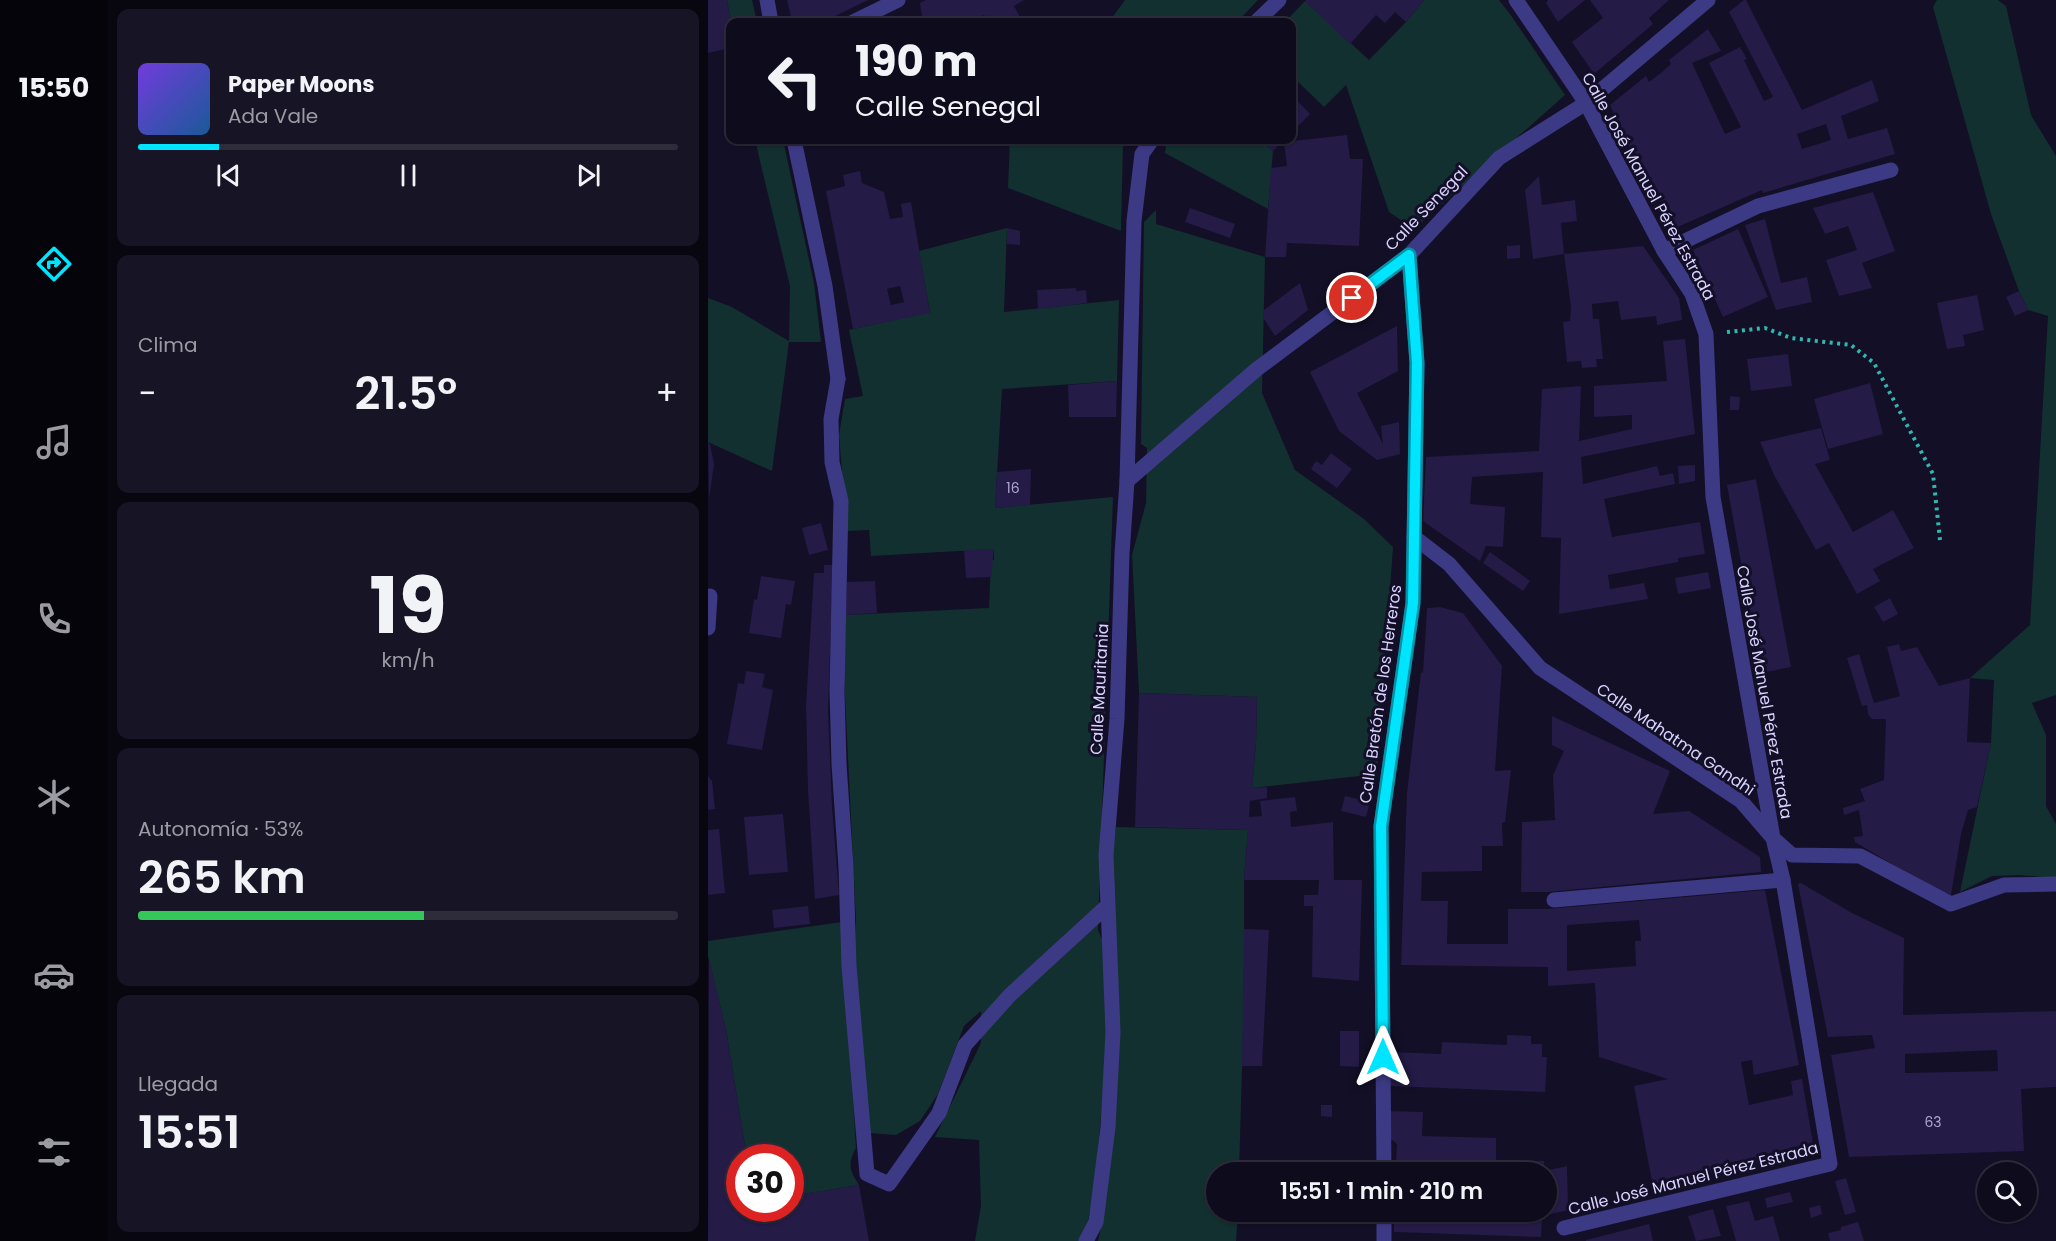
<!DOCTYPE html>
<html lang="es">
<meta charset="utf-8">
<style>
:root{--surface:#0e0b1c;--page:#171425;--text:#f1f3f6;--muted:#9b9ba3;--line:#2e2b3b;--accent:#00e5ff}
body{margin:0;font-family:Poppins,sans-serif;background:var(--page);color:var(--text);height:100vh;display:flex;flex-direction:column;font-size:22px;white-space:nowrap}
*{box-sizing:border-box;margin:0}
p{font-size:20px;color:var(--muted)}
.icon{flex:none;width:33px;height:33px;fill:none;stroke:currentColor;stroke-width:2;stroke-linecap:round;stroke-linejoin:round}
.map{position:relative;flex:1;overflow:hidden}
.panel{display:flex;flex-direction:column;gap:9px;padding:9px;background:#08060f;width:600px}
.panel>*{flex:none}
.hud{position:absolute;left:18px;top:18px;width:570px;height:126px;border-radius:12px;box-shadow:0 2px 4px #0004,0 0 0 2px var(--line);background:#0e0b1c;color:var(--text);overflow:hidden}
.buttons{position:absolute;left:1269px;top:1162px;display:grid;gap:12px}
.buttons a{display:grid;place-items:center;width:60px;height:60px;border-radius:50%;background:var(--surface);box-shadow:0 2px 4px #0004,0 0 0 2px var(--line);font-size:30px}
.speed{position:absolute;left:18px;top:1144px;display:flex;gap:12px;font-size:30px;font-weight:700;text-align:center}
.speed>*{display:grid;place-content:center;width:78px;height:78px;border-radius:50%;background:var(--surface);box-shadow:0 2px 4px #0004,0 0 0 2px var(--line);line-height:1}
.speed .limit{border:9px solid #d22;background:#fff;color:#111}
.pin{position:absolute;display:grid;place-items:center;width:51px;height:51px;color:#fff;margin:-26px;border:3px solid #fff;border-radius:50%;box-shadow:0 2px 6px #0007}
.me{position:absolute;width:66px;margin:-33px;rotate:0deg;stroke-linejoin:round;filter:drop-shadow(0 0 4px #0008)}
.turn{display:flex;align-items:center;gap:21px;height:126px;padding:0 30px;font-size:27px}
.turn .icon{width:78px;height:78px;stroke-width:2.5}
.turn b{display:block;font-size:42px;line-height:51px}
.big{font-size:45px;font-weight:600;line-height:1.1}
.panel .tile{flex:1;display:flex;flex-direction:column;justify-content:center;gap:9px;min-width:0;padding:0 21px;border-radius:12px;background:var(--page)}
.panel .dial{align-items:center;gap:0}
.dial b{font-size:78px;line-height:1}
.song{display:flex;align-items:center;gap:18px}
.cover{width:72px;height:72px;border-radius:9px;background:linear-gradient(135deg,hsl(260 70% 55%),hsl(210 70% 35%))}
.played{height:6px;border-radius:3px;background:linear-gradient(90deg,var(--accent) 15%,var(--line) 15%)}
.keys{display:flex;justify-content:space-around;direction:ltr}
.heat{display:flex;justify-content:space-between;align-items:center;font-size:33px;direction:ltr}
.charge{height:9px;border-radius:4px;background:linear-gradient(90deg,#34c759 53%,var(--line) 0)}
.trip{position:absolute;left:498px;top:1162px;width:351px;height:60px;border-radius:30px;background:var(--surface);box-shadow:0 2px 4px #0004,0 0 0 2px var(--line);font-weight:600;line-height:60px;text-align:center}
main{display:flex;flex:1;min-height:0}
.menu{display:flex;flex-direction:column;width:108px;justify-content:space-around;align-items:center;background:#06040b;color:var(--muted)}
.menu .icon{width:42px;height:42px}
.menu .active{color:var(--accent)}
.menu b{font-size:27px;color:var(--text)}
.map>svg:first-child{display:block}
.green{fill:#12302f}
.building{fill:#241b47;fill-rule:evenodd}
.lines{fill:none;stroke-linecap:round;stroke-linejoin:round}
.path{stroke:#2fb8b0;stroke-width:4;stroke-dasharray:3 4.5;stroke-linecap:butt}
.service{stroke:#3d3a85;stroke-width:15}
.minor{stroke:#3d3a85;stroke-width:15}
.route-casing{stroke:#0095a6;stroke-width:15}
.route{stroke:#00e5ff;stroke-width:10}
.labels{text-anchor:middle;stroke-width:6;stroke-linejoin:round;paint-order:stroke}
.number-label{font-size:14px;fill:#aca6d1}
.street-label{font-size:16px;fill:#d9d4ff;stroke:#130f26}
</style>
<main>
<nav class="menu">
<b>15:50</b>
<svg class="icon active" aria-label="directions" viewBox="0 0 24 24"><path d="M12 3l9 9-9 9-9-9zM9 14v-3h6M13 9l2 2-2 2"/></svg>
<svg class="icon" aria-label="music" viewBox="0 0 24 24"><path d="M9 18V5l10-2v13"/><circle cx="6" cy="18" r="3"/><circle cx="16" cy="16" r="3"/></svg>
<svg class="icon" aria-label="phone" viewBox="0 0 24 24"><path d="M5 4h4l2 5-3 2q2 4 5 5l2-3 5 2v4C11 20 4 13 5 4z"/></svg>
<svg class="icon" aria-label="climate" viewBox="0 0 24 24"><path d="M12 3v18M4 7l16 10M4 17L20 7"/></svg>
<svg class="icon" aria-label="car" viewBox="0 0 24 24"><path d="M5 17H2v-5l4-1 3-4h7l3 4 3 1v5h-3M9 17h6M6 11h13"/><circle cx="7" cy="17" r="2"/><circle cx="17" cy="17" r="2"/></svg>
<svg class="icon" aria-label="filters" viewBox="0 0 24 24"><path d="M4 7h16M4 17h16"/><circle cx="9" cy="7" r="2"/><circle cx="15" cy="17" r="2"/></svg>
</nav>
<section class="panel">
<div class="tile">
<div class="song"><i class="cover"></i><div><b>Paper Moons</b><p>Ada Vale</p></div></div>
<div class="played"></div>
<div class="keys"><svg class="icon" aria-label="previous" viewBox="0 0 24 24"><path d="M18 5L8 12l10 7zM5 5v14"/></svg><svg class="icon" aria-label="pause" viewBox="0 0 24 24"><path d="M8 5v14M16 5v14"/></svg><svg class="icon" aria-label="next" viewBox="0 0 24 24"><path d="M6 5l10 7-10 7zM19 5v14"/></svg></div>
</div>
<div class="tile"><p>Clima</p>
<div class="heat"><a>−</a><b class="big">21.5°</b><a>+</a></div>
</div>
<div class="tile dial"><b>19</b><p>km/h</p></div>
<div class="tile"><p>Autonomía · 53%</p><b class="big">265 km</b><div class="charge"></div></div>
<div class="tile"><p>Llegada</p><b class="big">15:51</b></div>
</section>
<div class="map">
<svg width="1348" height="1241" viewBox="0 0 1348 1241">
<rect width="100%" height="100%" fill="#130f26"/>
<g class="green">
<path d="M 19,0 L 44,0 L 49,22 L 23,22 Z"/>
<path d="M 417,0 L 550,0 L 529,22 L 401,22 Z"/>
<path d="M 716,0 L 791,0 L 802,14 L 857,95 L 706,229 L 681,212 L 638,85 L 616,107 L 584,76 L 584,22 L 577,22 L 597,1 L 661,60 L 698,22 Z"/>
<path d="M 1229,0 L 1290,0 L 1298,6 L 1323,115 L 1348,156 L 1348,695 L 1324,703 L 1338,735 L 1338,806 L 1348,824 L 1348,878 L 1311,875 L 1284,876 L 1252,892 L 1283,743 L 1286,680 L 1262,678 L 1322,625 L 1340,316 L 1320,310 L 1311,291 L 1283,214 L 1225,7 Z"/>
<path d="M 47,140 L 75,140 L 106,283 L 113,342 L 81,342 L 64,471 L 0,442 L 0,298 L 24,307 L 81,341 L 82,286 Z"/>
<path d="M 302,140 L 419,140 L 415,143 L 413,231 L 300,188 Z"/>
<path d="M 453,140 L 552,140 L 565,151 L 560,209 L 457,153 L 458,147 Z"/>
<path d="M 448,210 L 448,224 L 557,257 L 554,393 L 587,470 L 656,519 L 685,547 L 669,774 L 544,788 L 548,742 L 549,697 L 431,693 L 424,555 L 438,503 L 439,448 L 433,444 L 436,222 Z"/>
<path d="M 299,228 L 296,312 L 411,300 L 409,381 L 294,389 L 287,508 L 405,497 L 390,930 L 396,944 L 399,1045 L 386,1195 L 381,1214 L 380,1241 L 267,1241 L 273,1206 L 271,1140 L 227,1137 L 273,1043 L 273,1011 L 256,1026 L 230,1094 L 212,1121 L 188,1135 L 161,1133 L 146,965 L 148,921 L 136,675 L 138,615 L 281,608 L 283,560 L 286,560 L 286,549 L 163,556 L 161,530 L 139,531 L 131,435 L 137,399 L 155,396 L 141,330 L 222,312 L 211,251 Z"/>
<path d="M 408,827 L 540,830 L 536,880 L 536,999 L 531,1173 L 508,1173 L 508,1212 L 530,1212 L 528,1241 L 390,1241 L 396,1214 L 403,863 Z"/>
<path d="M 134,922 L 148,1148 C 139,1164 142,1171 151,1185 L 83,1196 L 82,1158 L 39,1158 L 18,1030 L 0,956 L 0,941 Z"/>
</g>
<g class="building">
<path d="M 0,0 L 19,0 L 23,22 L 22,48 L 0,53 Z"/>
<path d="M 79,0 L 160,0 L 115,22 L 84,22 Z"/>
<path d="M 218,0 L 316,0 L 306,6 L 312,17 L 301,22 L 280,22 L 276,15 L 261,22 L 215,22 L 212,3 Z"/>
<path d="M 598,0 L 716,0 L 698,22 L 687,12 L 677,23 L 668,15 L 642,44 L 597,1 Z"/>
<path d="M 840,0 L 877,0 L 850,22 L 838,3 Z"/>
<path d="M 882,0 L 961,0 L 941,18 L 945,24 L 886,74 L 864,42 L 895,18 Z"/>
<path d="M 1036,0 L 1038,0 L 1094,110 L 1164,80 L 1171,101 L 1133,116 L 1140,139 L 1179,128 L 1187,154 L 1055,193 L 1054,190 L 965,229 L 944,184 L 941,185 L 934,170 L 932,171 L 902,105 L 938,76 L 941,82 L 954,72 L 963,64 L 961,60 L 1000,29 L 1013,51 L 984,63 L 1017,134 L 1033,127 L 1001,63 L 1032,47 L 1039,59 L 1036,60 L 1056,101 L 1065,97 L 1021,12 ZM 1118,124 L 1123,140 L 1094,149 L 1089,134 Z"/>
<path d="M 584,95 L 602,114 L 584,132 Z"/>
<path d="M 639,135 L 642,159 L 655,159 L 651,246 L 579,243 L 578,257 L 557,257 L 563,168 L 579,166 L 576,142 Z"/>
<path d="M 552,140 L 576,140 L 565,151 Z"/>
<path d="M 152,171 L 154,183 L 176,192 L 182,219 L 195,217 L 193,204 L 203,202 L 222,313 L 145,329 L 118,191 L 137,186 L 135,175 ZM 192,286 L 196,302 L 183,305 L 179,289 Z"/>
<path d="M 831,176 L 834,205 L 867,200 L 869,221 L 853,223 L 856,254 L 825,259 L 817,190 Z"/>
<path d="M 1165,192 L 1187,251 L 1154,263 L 1164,288 L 1131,296 L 1118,260 L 1149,250 L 1140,226 L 1117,234 L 1105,208 Z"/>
<path d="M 482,208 L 527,224 L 522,238 L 477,222 Z"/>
<path d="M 1057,219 L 1073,283 L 1099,277 L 1104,302 L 1068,310 L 1037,225 Z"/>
<path d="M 299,228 L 312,231 L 312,245 L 299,244 Z"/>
<path d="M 1030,229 L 1060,297 L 1015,317 L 985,250 Z"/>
<path d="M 812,245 L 812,258 L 799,259 L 799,246 Z"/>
<path d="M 935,246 L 971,298 L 974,320 L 949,325 L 948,316 L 913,320 L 910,301 L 884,304 L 885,319 L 891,319 L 895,359 L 888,359 L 889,367 L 874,368 L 873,361 L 859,362 L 855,322 L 862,321 L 863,307 L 856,254 Z"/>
<path d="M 592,283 L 600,310 L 567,336 L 556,319 L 556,310 Z"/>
<path d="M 368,288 L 368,291 L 378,290 L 379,303 L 330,309 L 329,290 Z"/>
<path d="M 1311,291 L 1320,310 L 1307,316 L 1298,297 Z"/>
<path d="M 1269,295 L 1276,330 L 1255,335 L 1257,346 L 1239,349 L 1229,303 Z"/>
<path d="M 689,326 L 690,371 L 649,393 L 675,444 L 673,426 L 691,422 L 692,454 L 669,460 L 631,431 L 602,372 Z"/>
<path d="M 977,339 L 987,434 L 873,457 L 875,484 L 949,466 L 952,476 L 965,473 L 967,484 L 896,499 L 904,537 L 992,522 L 997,554 L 970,558 L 970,562 L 900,575 L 902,589 L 936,583 L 940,599 L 851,614 L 853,538 L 833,537 L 835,472 L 764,477 L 762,504 L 797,507 L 795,547 L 778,546 L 772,561 L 715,521 L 718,457 L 831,451 L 834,389 L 873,386 L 871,441 L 924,429 L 924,415 L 886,417 L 886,386 L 959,381 L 955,341 Z"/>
<path d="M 1080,354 L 1084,386 L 1043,391 L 1039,359 Z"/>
<path d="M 409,381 L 408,417 L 361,417 L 360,385 Z"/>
<path d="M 1162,383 L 1175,434 L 1120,449 L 1106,399 Z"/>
<path d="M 1022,396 L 1032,397 L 1031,410 L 1022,410 Z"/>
<path d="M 1113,428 L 1122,460 L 1107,464 L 1145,532 L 1185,510 L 1206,548 L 1165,569 L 1172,581 L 1149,594 L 1121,543 L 1108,550 L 1066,475 L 1052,442 Z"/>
<path d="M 0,442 L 2,444 L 6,464 L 1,499 Z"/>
<path d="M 623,453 L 644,469 L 629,488 L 603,469 L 608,461 L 614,465 Z"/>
<path d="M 987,465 L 987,481 L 971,484 L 970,466 Z"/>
<path d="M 323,469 L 322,505 L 287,508 L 289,472 Z"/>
<path d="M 1048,479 L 1083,667 L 1053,673 L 1019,485 Z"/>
<path d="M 113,523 L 120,550 L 101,555 L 94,528 Z"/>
<path d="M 286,549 L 283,577 L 258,578 L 256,550 Z"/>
<path d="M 782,552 L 822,581 L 815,591 L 775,563 Z"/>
<path d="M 116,565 L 125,565 L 120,710 L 124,807 L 131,895 L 107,899 L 100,790 L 98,705 L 106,573 L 116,573 Z"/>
<path d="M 1000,572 L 1003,588 L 970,594 L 967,578 Z"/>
<path d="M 53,576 L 87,581 L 83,605 L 78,604 L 73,638 L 41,633 L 46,599 L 49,600 Z"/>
<path d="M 167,581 L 169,613 L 138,615 L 139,582 Z"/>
<path d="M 1182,598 L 1190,614 L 1175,622 L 1166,607 Z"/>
<path d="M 732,607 L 755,613 L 794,666 L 787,771 L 803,770 L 797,822 L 794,823 L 795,846 L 774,846 L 774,871 L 714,872 L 713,901 L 740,901 L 739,944 L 800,944 L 800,909 L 840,909 L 1057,890 L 1091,1065 L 1046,1075 L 1044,1060 L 1033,1062 L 1041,1105 L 1085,1095 L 1083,1081 L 1094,1079 L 1106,1149 L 945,1187 L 926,1086 L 960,1079 L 891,1057 L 887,983 L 840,986 L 840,967 L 693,965 L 699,793 L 713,672 L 715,673 L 719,608 ZM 931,920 L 933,941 L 927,941 L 928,966 L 859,971 L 859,925 Z"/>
<path d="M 1191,644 L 1193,651 L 1209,647 L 1231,686 L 1262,678 L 1259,742 L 1283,743 L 1269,807 L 1260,810 L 1253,834 L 1243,895 L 1215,883 L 1147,842 L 1146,837 L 1155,836 L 1151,810 L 1136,815 L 1135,808 L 1157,801 L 1152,789 L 1176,780 L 1178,719 L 1164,719 L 1160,714 L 1159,705 L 1154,706 L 1139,658 L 1151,654 L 1166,703 L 1192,696 L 1179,647 Z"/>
<path d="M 38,671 L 57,674 L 54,687 L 65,690 L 54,750 L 19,744 L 30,683 L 36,684 Z"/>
<path d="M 431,693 L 549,697 L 548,742 L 544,788 L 559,787 L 559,798 L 542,801 L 541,817 L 554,816 L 552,801 L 587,797 L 589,811 L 582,812 L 583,827 L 625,822 L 626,880 L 654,880 L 651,981 L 604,977 L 605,906 L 596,906 L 596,895 L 610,895 L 611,880 L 536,880 L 540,830 L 427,827 Z"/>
<path d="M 844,716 L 962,771 L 945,814 L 981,811 L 1052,857 L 1053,872 L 839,892 L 813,892 L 814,822 L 847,820 L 845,775 L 856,751 L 844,745 Z"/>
<path d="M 0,776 L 4,781 L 7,809 L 0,810 Z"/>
<path d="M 637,796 L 662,802 L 658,817 L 633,811 Z"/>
<path d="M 75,814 L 80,872 L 41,875 L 36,817 Z"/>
<path d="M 11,829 L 17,893 L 0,895 L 0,830 Z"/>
<path d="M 1093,883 L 1144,913 L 1196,938 L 1195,1015 L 1348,1011 L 1348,1087 L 1313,1089 L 1316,1151 L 1141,1157 L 1123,1055 L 1167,1048 L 1164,1035 L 1120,1037 L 1090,884 ZM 1289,1050 L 1290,1071 L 1197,1073 L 1197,1054 Z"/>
<path d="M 100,906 L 102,924 L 66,928 L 64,910 Z"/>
<path d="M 536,929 L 561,930 L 554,1066 L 534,1066 Z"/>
<path d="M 1,959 L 18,1030 L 39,1158 L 32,1158 L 32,1209 L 82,1209 L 82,1196 L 151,1185 L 161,1241 L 0,1241 Z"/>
<path d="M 632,1031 L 651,1031 L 651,1067 L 632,1066 Z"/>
<path d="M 799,1035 L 823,1036 L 823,1044 L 834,1044 L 834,1057 L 839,1057 L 837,1092 L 682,1086 L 683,1052 L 733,1054 L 734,1042 L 799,1045 Z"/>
<path d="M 613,1105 L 624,1105 L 624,1117 L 613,1116 Z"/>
<path d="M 682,1111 L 715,1112 L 714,1136 L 788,1138 L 788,1161 L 836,1161 L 836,1171 L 859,1166 L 860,1210 L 834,1216 L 833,1237 L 686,1232 L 686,1217 L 747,1218 L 747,1212 L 785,1212 L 785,1220 L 816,1221 L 816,1212 L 838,1212 L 838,1173 L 685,1173 L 685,1161 L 688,1161 L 689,1144 L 683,1139 Z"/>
<path d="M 1138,1178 L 1148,1212 L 1137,1215 L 1127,1181 Z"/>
<path d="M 1082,1192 L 1085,1202 L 1059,1208 L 1057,1198 Z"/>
<path d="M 1041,1201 L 1047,1221 L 1065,1216 L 1072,1241 L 1028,1241 L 1018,1206 Z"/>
<path d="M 1112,1205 L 1114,1214 L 1103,1218 L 1101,1208 Z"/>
<path d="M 1005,1209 L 1013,1236 L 988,1241 L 980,1216 Z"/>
<path d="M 1150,1222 L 1156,1241 L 1122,1241 L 1120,1233 L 1133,1230 L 1133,1227 Z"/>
<path d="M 941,1224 L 945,1241 L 878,1241 L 878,1240 Z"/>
</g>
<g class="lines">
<path class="path" d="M 1019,332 L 1057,328 L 1083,338 L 1143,345 L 1166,363 L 1225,474 L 1232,540"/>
<g class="service">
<path d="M 956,251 L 1050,206 L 1183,170"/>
<path d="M 130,379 L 123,419 L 124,462 L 133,501 L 129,691 L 131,764 L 138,867 L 141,966 L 159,1174 L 181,1184 L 231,1113 L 257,1045 L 302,995 L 399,906"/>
<path d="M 0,628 L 2,596"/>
<path d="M 1065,838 L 1084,855 L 1152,856 L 1243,904 L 1296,885 L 1348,884"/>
</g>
<g class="minor">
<path d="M 59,0 L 63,22"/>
<path d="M 808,0 L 878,103 L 956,251 L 984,294 L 998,334 L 1005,497 L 1065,838 L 1075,880 L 1122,1164 L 856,1228"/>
<path d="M 145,22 L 190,0"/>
<path d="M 548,22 L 571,0"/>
<path d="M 86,140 L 117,286 L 130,379"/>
<path d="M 419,481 L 549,369 L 701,255 L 791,158 L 878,103 L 1000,0"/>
<path d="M 706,537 L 741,564 L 832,668 L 1033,801 L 1065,838"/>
<path d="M 846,900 L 1075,880"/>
<path d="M 676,1173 L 673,826 L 705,603 L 709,363 L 701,255"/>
<path d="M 676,1212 L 676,1241"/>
<path d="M 378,1241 L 388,1222 L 400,1127 L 405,1032 L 398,855 L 409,719 L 414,554 L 419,481 L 426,221 L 434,154 L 444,140"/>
</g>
</g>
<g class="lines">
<defs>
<path id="route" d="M 644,298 L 701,255 L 709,363 L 705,603 L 673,826 L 675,1057"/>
</defs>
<use href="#route" class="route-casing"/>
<use href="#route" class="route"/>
</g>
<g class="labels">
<g class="number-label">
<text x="305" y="493">16</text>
<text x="1225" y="1127">63</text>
</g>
<g class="street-label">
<text transform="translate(941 186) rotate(61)" y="6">Calle José Manuel Pérez Estrada</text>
<text transform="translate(718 208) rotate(-46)" y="6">Calle Senegal</text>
<text transform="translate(391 689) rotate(-87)" y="6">Calle Mauritania</text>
<text transform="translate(1057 692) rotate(80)" y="6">Calle José Manuel Pérez Estrada</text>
<text transform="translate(672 694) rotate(-82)" y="6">Calle Bretón de los Herreros</text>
<text transform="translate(968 739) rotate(34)" y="6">Calle Mahatma Gandhi</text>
<text transform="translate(985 1178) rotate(-14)" y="6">Calle José Manuel Pérez Estrada</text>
</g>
</g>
</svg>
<div class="buttons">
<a><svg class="icon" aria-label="search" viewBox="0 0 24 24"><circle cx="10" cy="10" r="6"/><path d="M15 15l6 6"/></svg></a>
</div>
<div class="speed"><div class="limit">30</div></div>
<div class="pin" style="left:644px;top:298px;background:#d93025"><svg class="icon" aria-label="arrive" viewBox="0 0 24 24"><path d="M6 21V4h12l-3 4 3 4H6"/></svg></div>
<svg class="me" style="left:675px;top:1057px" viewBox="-20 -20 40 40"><path d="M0-17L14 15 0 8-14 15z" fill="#00e5ff" stroke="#fff" stroke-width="4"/></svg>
<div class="trip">15:51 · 1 min · 210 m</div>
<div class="hud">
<div class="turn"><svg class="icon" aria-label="left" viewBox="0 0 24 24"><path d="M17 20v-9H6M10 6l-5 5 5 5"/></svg><div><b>190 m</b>Calle Senegal</div></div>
</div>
</div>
</main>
